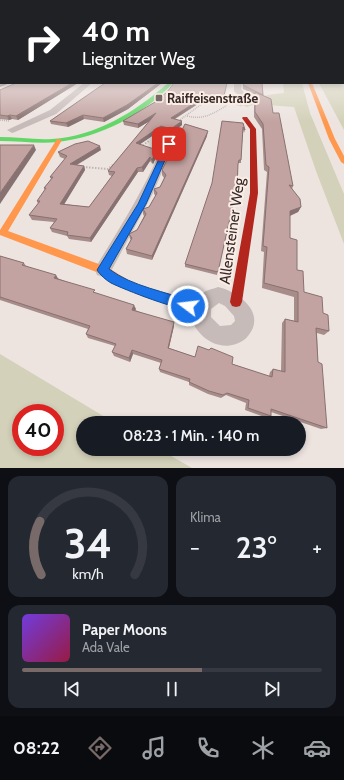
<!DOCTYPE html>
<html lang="de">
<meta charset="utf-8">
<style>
:root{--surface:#171b24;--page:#242831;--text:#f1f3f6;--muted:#9ea1a6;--line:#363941;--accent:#776a68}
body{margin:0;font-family:Cabin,sans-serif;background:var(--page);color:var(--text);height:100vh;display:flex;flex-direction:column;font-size:15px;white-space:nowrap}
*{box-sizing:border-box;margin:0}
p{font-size:13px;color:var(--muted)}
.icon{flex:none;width:22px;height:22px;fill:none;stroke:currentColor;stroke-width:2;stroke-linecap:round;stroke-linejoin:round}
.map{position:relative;height:468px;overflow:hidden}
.drawer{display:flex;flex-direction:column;gap:8px;padding:8px;background:#0d0f14;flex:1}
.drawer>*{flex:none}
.top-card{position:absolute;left:0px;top:0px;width:344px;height:84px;box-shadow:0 2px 6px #0003;background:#202124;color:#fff;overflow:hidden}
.speed{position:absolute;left:12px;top:404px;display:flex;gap:8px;font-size:20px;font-weight:700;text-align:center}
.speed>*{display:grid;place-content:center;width:52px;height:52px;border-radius:50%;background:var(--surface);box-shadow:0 2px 6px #0003;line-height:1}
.speed .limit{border:6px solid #d22;background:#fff;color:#111}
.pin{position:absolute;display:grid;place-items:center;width:34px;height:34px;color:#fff;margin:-17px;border-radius:8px;box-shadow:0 2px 6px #0006}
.me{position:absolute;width:44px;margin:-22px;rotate:285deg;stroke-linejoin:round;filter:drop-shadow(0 0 3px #0008)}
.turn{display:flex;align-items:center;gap:14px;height:84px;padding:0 16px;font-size:18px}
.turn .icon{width:52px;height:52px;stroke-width:2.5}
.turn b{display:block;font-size:28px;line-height:34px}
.big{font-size:30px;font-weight:600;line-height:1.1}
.drawer .widget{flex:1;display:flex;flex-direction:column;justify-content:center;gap:6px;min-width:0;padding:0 14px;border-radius:12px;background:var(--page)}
.drawer .dial{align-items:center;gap:0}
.dial svg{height:104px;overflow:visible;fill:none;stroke:var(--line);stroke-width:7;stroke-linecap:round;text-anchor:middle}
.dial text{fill:var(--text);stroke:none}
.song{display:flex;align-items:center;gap:12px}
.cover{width:48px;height:48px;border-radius:6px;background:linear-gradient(135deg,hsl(260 70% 55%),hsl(340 70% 35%))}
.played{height:4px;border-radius:2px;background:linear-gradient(90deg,var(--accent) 60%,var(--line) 60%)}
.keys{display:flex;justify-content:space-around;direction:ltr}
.heat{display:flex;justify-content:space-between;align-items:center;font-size:22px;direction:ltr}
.drawer .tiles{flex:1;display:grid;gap:8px;grid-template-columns:1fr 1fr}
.widget:last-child{grid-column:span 2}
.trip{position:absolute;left:76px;top:416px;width:230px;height:40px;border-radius:20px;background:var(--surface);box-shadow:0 2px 6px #0003;font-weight:600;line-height:40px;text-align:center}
.dock{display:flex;height:64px;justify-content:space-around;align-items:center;background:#090b0e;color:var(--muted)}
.dock .icon{width:28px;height:28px}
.dock .active{color:var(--accent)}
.dock b{font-size:18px;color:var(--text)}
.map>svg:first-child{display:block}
.green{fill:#d3d1b9;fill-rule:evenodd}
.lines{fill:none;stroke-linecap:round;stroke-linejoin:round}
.path-far1{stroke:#bfb4b1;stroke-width:1.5;stroke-dasharray:1 1;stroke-linecap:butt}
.path{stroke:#bfb4b1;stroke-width:2;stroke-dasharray:1.5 1.5;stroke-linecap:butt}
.street{fill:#c6bbb8;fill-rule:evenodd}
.fast{fill:#63d668;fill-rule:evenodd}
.slow{fill:#ff974d;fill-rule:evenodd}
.jam{fill:#b3261e;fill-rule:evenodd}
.wall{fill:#a78c8a}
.shaded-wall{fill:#887271}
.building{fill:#c2a3a1;stroke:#887271}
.route{fill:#1a73e8;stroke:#114b97}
.poi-dot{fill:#776a68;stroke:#faede6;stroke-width:1.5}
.labels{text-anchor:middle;stroke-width:4;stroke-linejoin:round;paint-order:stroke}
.far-poi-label{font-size:13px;font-weight:bold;fill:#372827;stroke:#faede6;text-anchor:start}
.street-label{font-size:15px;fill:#372827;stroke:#faede6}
</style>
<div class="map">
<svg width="344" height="468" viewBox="0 0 344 468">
<rect width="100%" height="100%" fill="#ede4e0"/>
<g class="green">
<path d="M 343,57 L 344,57 L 344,130 L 319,83 L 343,83 Z"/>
<path d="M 283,83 L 302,83 L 310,113 L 344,194 L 344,244 L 316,171 L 294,107 L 255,104 L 247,107 L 237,103 L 238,98 C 253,100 268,94 284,93 Z"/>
<path d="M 0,354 L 115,423 L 83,423 L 83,449 L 159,449 L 192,468 L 0,468 ZM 21,413 L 55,413 L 55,447 L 21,447 Z"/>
</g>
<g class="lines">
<g class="path-far1">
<path d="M 201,100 L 232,103 L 242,106"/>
<path d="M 187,116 C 204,120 212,114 226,106 L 226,102"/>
<path d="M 0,120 L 9,121"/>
<path d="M 177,122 L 206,101"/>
</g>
<g class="path">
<path d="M 140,147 L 149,141"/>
<path d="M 83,167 L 108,169 L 114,164"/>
</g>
<g class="street">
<path d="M 84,83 L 92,83 L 56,114 L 15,132 L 12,133 L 7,130 L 50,110 Z"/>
<path d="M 234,83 L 242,83 L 241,89 L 247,95 L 246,97 L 240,97 L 234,91 Z"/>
<path d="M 161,138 L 174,144 L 153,193 L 109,275 L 103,277 L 97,275 L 95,270 L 97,265 C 121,226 145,188 163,145 L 156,141 Z"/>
<path d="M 218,287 C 239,292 267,313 248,336 C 245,340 241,342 236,344 C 206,355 174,312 201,294 C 206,290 213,289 218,287 ZM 219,303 L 225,306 L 234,316 L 235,321 L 231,325 L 220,326 L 211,317 L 211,309 Z"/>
</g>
<g class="fast">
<path d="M 168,83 L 173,83 C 143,115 101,137 58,142 C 39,144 19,141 0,141 L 0,137 C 17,137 35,140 52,139 C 97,136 135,112 168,83 Z"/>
<path d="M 144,287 L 201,303 L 205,304 L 207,308 L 205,312 L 201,313 L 144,297 L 140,295 L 139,292 L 140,289 Z"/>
</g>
<g class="slow">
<path d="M 308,83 L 312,83 L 335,139 L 344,156 L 344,164 L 341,162 L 329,139 Z"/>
<path d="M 57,139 L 62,140 L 8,231 L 107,267 L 128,280 L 148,289 L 149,292 L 148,295 L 144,297 L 120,286 L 99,273 L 0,235 L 0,230 Z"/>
</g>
<path class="jam" d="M 243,117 L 247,117 L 256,129 L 258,193 L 242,302 L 240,306 L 236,307 L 232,306 L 230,302 L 250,193 L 250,129 L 242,118 Z"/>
</g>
<g class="wall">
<path d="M 16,83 L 78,83 L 18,120 L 12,119 L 9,120 L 0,119 L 0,90 Z"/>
<path d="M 103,83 L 162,83 L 128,109 L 104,122 L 84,119 L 68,127 L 51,124 L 50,121 L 104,84 Z"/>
<path d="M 227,83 L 223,100 L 207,98 L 175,119 L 182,125 L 171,133 L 161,130 L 140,144 L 157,155 L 153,164 L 150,161 L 143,172 L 138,172 L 91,242 L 69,239 L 67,236 L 52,232 L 50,228 L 54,222 L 32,220 L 29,215 L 38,204 L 37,201 L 45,191 L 44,188 L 51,179 L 50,177 L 65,159 L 60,157 L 58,152 L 101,150 L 77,165 L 84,166 L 85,170 L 64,204 L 89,207 L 112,176 L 109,175 L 108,171 L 150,121 L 138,128 L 124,125 L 123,121 L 155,102 L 167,92 Z"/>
<path d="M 243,83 L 262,83 L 263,95 L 273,113 L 293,186 L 292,189 L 301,207 L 298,212 L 290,216 L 290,238 L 297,270 L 304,292 L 323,313 L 329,331 L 324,335 L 317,333 L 318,362 L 327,428 L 321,429 L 271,412 L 271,416 L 267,418 L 245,410 L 246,403 L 226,395 L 221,398 L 208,394 L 189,385 L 189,382 L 160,372 L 159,369 L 161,363 L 133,354 L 130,362 L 114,356 L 112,352 L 115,346 L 88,338 L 86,334 L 88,329 L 0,300 L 0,256 L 24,263 L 26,266 L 96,293 L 136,309 L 135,310 L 174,326 L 169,348 L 195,357 L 232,364 L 269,376 L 270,372 L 273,369 L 281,371 L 282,323 L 285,319 L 294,321 L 294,297 L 262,288 L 264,252 L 261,251 L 267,172 L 264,170 L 262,129 L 254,117 L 254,94 L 243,89 Z"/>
<path d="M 243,123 L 245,130 L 244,133 L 243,130 L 241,160 L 241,163 L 238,163 L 237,188 L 234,199 L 233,199 L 234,200 L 217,275 L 185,267 L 185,264 Z"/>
<path d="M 207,136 L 152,260 L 127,254 L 126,249 L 131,240 L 130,239 L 129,234 L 137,230 L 144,216 L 143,214 L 143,209 L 149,207 L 156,196 L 154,194 L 154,189 L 160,187 L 164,178 L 162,175 L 162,170 Z"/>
</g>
<g class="shaded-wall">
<path d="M 0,83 L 10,83 L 0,87 Z"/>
<path d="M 72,83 L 78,83 L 18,120 L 16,116 Z"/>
<path d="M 158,83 L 162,83 L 128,109 L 104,122 L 103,118 Z"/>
<path d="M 207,95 L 207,98 L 171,121 L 171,118 Z"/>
<path d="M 156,113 L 156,117 L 138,128 L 138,124 Z"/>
<path d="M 10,115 L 12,119 L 9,120 L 7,116 Z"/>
<path d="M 83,115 L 84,119 L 68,127 L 66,123 Z"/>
<path d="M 182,121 L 182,125 L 171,133 L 171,129 Z"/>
<path d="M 161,126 L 161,130 L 136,147 L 136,143 Z"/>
<path d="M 208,131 L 207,136 L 152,260 L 152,256 Z"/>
<path d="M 34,145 L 36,150 L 0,204 L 0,193 Z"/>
<path d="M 100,146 L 101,150 L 71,168 L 70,164 Z"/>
<path d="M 157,150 L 157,155 L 153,164 L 152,160 Z"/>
<path d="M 150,157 L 150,161 L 143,172 L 142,167 Z"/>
<path d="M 84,166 L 85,170 L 62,208 L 60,204 Z"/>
<path d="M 137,168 L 138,172 L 91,242 L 90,238 Z"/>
<path d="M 301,207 L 298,212 L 287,217 L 290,211 Z"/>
<path d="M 56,275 L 59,280 L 54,278 Z"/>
<path d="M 134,305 L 136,309 L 133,314 L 132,310 Z"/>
<path d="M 174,322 L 174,326 L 168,351 L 168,348 Z"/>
<path d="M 132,350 L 133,354 L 130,362 L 129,358 Z"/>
</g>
<g class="building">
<path d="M 0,57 L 1,57 L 1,83 L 0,83 L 0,65 L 1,65 L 1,61 L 0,61 Z"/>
<path d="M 16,83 L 72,83 L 16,116 L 10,115 L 7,116 L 0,115 L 0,90 Z"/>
<path d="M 105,83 L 158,83 L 127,105 L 103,118 L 83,115 L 66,123 L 50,121 Z"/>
<path d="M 174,83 L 227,83 L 224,96 L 207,95 L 171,118 L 182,121 L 171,129 L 161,126 L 136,143 L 157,150 L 152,160 L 150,157 L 142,167 L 137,168 L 90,238 L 67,235 L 68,232 L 50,228 L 57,219 L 29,215 L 40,201 L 37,201 L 46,188 L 44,188 L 53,177 L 50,177 L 67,156 L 58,152 L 75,144 L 88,141 L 100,146 L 70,164 L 84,166 L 60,204 L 89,207 L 115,172 L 108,171 L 156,113 L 138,124 L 123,121 L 155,102 L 167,92 Z"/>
<path d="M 244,83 L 262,83 L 263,95 L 243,85 Z"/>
<path d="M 255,92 L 271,99 L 273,113 L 279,113 L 293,186 L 289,185 L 300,199 L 301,207 L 290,211 L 290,238 L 297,240 L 297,270 L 303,271 L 304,292 L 322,297 L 323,313 L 328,315 L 329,331 L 316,328 L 318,362 L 322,364 L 327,428 L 271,409 L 271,416 L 248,408 L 249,400 L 227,393 L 223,395 L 209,391 L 189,382 L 190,379 L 159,369 L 162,360 L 132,350 L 129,358 L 112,352 L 116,344 L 86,334 L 90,326 L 0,297 L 0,256 L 24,263 L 22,265 L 56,275 L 54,278 L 95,290 L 93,292 L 134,305 L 132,310 L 174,322 L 168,348 L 195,357 L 198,346 L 209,350 L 211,348 L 233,357 L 232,364 L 272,377 L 273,369 L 285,372 L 285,319 L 298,322 L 298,292 L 264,283 L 267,247 L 263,246 L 269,167 L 266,165 L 263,124 L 255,112 Z"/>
<path d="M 222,121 L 243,123 L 245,130 L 243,127 L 241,160 L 239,160 L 238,164 L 237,188 L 235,196 L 231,196 L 234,200 L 218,272 L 185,264 L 212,183 Z"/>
<path d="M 185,124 L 208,131 L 152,256 L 126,249 L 132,238 L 129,234 L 137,230 L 146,214 L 143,209 L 149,207 L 157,193 L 154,189 L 160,187 L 166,175 L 162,170 Z"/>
<path d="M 0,145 L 34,145 L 0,193 Z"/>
</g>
<linearGradient id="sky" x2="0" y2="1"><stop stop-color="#89b9d5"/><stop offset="0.47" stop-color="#f7f3f1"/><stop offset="1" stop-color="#f7f3f1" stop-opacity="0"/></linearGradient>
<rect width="344" height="122" fill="url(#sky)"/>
<path class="route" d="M 169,142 L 172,144 L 146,204 L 109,269 C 133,287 165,291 193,302 L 194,306 L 193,309 C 183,313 123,289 111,283 C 106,280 100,275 97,270 L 138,204 L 166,144 Z"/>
<rect class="poi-dot" x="155" y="94" width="8" height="8" rx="2"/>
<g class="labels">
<g class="far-poi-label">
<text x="167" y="103">Raiffeisenstraße</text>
</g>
<g class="street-label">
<text transform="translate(232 231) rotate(-82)" y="5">Allensteiner Weg</text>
</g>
</g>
</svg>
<div class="speed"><div class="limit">40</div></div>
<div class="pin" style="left:169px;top:144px;background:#d93025"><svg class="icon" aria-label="arrive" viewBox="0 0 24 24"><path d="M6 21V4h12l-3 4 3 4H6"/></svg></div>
<svg class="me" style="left:188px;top:306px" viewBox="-20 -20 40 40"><circle r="17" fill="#1a73e8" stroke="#fff" stroke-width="3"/><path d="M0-11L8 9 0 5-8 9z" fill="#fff"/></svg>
<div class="trip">08:23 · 1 Min. · 140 m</div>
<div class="top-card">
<div class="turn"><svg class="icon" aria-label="right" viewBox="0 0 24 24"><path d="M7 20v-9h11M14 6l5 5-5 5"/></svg><div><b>40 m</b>Liegnitzer Weg</div></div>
</div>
</div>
<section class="drawer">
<div class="tiles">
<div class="widget dial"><svg viewBox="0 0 100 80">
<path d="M14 69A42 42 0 1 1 86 69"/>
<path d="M14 69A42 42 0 0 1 13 28" stroke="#776a68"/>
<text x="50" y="56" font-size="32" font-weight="700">34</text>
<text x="50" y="72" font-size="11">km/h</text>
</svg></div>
<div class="widget"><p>Klima</p>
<div class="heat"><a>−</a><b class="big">23°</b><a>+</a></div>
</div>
<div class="widget">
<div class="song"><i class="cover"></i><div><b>Paper Moons</b><p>Ada Vale</p></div></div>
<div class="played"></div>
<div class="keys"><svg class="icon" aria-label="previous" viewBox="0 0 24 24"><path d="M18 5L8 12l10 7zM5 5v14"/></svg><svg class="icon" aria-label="pause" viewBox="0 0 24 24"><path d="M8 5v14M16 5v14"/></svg><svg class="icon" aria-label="next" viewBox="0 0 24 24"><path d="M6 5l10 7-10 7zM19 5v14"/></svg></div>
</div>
</div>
</section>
<nav class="dock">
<b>08:22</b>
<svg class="icon active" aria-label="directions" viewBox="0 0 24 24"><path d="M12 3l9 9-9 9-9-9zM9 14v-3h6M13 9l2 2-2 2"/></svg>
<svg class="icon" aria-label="music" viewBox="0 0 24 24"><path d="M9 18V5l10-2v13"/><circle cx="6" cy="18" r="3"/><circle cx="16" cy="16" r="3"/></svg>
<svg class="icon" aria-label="phone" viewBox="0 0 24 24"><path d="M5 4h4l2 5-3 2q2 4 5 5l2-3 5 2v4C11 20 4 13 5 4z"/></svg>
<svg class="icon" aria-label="climate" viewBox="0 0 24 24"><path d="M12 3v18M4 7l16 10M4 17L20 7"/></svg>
<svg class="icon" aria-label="car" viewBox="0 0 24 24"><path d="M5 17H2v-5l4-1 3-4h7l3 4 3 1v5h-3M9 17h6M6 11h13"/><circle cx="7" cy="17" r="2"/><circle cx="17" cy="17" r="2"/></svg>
</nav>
